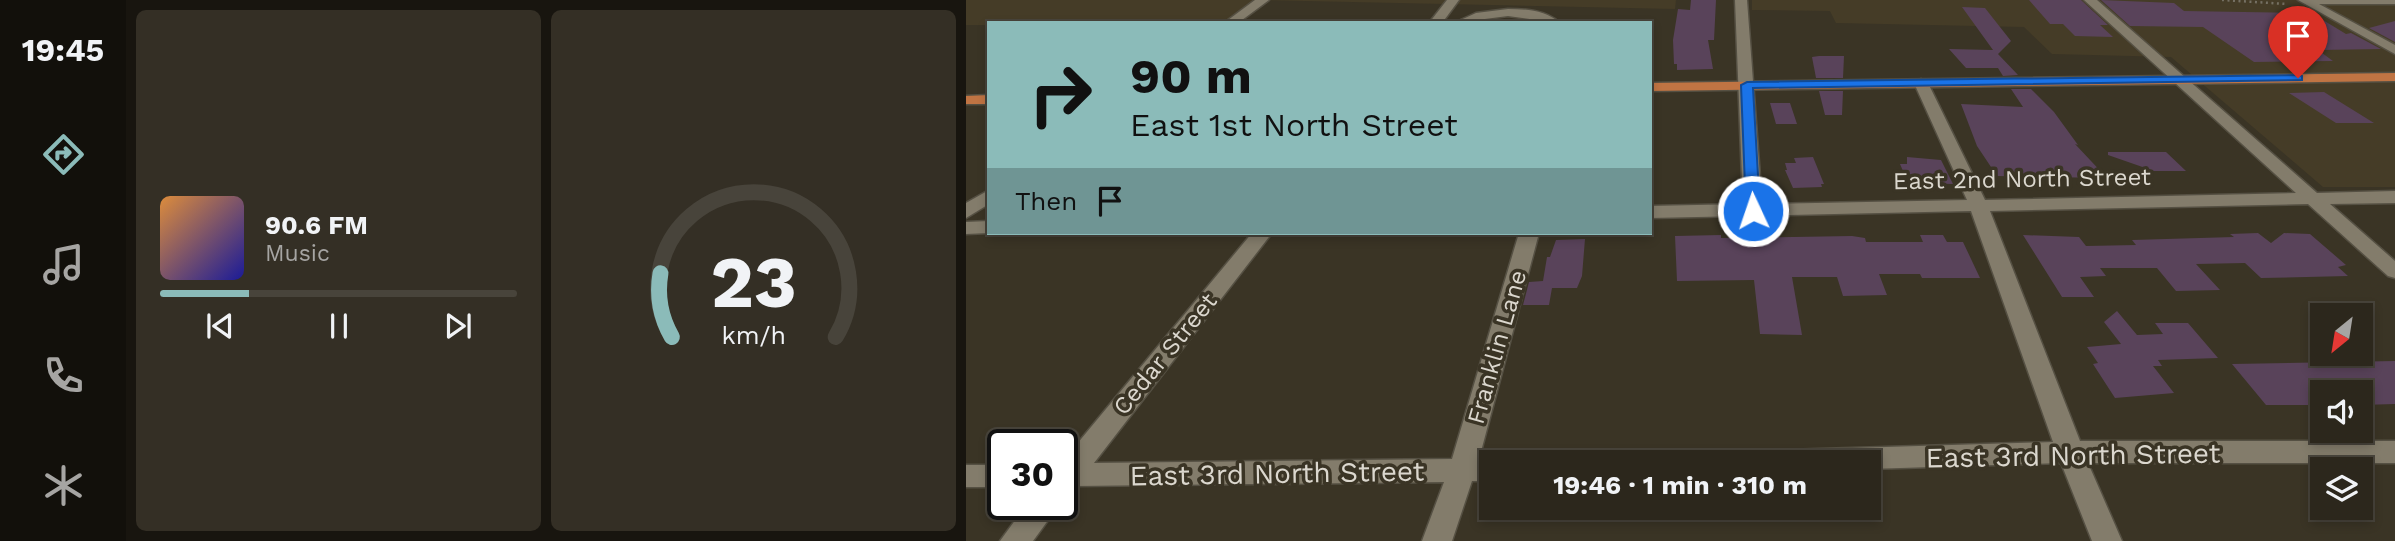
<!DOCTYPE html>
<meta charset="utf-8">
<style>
:root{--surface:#2c271c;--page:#342f25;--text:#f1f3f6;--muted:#a6a5a3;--line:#48443b;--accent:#8bbbb9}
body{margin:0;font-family:"Work Sans",sans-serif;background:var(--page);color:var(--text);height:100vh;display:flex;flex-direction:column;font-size:26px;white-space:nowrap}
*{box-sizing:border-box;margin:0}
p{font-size:23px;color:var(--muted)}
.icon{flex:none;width:38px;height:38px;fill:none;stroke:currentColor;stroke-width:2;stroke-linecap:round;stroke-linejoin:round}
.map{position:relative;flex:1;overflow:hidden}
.drawer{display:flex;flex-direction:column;gap:10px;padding:10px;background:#18150f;width:840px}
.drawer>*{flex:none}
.top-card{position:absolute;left:21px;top:21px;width:665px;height:214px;border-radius:0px;box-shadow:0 4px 10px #0003,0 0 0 2px var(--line);background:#8bbbb9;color:#111;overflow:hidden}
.needle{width:46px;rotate:210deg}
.buttons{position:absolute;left:1344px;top:303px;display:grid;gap:14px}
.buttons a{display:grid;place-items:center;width:63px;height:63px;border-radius:0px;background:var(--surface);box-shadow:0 4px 10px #0003,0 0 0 2px var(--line);font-size:35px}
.speed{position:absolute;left:21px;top:429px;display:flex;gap:14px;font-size:35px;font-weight:700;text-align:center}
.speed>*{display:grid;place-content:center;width:91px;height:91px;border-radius:50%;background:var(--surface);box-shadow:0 4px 10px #0003,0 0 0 2px var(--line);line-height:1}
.speed .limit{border:4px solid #111;border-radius:10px;background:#fff;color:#111}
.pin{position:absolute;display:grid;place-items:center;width:60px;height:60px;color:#fff;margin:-72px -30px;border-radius:50% 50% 50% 0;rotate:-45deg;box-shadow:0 0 7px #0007}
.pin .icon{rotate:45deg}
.me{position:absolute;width:77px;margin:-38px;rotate:357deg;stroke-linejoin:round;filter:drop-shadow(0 0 5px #0008)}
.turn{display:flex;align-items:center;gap:24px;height:147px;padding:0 28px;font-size:32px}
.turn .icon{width:91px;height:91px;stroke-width:2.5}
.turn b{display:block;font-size:49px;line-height:60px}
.then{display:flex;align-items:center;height:66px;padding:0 28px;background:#0003;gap:14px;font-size:26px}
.drawer .tile{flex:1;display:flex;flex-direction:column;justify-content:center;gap:10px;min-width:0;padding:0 24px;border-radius:10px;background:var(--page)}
.drawer .dial{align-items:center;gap:0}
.dial svg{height:182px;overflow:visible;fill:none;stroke:var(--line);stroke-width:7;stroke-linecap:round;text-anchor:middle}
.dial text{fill:var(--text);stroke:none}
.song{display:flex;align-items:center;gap:21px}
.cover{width:84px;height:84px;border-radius:10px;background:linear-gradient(135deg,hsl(30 70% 55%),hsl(240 70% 35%))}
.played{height:7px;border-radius:4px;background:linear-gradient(90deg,var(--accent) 25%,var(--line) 25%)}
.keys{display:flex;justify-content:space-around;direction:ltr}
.drawer .tiles{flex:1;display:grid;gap:10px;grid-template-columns:repeat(2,1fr)}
.trip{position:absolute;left:513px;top:450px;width:402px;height:70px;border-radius:0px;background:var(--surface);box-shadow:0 4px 10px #0003,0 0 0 2px var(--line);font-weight:700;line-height:70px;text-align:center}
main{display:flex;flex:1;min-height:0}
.dock{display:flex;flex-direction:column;width:126px;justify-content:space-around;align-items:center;background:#12100b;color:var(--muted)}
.dock .icon{width:49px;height:49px}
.dock .selected{color:var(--accent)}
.dock b{font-size:32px;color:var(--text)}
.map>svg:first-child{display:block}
.built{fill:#453c27}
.building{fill:#59435a}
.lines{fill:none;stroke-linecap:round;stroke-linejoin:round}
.minor-casing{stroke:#555043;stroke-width:3}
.major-casing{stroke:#555043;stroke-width:3}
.path{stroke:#757063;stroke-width:2.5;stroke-dasharray:2 3.5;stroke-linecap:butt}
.minor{fill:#837c6b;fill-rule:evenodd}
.major{fill:#c07443;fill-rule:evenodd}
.route{fill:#1a73e8;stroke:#114b97;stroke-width:2}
.labels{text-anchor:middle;stroke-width:7;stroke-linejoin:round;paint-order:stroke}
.street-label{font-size:24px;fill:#dbd7ce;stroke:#3a3425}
.near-street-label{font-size:28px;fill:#dbd7ce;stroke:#3a3425}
</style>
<main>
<nav class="dock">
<b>19:45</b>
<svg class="icon selected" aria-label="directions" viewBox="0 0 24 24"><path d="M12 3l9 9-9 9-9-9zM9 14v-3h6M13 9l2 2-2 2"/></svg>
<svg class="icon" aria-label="music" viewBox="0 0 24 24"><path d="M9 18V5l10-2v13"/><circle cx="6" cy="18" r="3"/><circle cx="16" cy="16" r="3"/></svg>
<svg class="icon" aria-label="phone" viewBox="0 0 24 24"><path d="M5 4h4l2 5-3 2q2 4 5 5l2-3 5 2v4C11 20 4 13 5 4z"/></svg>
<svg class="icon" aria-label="climate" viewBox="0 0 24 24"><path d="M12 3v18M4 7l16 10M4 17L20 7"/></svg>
</nav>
<section class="drawer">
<div class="tiles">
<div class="tile">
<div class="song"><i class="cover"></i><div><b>90.6 FM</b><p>Music</p></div></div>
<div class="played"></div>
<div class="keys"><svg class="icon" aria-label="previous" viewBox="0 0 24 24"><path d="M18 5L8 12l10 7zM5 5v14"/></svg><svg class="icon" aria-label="pause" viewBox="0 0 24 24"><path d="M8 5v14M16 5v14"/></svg><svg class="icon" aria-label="next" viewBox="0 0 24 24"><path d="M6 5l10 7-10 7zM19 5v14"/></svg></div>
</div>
<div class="tile dial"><svg viewBox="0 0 100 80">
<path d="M14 69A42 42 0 1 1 86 69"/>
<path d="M14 69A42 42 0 0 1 9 41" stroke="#8bbbb9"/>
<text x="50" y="56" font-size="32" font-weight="700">23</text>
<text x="50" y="72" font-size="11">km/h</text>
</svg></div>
</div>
</section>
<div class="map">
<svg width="1429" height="541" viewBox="0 0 1429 541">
<rect width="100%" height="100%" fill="#3a3425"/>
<g class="built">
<path d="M 0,0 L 290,0 L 256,23 L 23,23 L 23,25 L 0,25 Z"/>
<path d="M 297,0 L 710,0 L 709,9 Z"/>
<path d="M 786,0 L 1429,0 L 1429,187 L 1357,187 L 1205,57 L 1086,54 L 1058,27 L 870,23 L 864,11 L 786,10 Z"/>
</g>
<g class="building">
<path d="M 725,0 L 750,0 L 748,40 L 742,40 L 747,69 L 711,70 L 711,64 L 708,64 L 707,40 L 712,9 L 724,10 Z"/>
<path d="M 1063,0 L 1115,0 L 1142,25 L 1134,25 L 1147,37 L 1109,36 L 1097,24 L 1084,24 Z"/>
<path d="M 1135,0 L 1208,3 L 1218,11 L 1338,13 L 1352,17 L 1380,34 L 1385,33 L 1415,49 L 1352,50 L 1367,61 L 1288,62 L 1237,27 L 1164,26 Z"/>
<path d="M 996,7 L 1019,8 L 1045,41 L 1032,54 L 1052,75 L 1037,76 L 1032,68 L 1000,68 L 983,49 L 1027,50 Z"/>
<path d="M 1429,21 L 1429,42 L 1403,28 Z"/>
<path d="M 853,56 L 878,56 L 877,78 L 850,78 L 846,57 Z"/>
<path d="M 1045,89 L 1065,89 L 1088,112 L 1112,145 L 1109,144 L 1141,178 L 1031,176 L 1011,146 L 995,104 L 1057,107 Z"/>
<path d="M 853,91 L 877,91 L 876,115 L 859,115 Z"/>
<path d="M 1358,92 L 1408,123 L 1370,123 L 1323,93 Z"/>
<path d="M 804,103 L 824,103 L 831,124 L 810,124 Z"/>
<path d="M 1142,152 L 1200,152 L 1220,171 L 1188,171 L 1142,155 Z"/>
<path d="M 847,157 L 858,184 L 855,184 L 856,187 L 827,188 L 819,170 L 821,170 L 819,163 L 830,163 L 828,158 Z"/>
<path d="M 941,157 L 975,160 L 987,184 L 942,183 L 934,164 L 941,164 Z"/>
<path d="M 1292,233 L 1305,243 L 1318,233 L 1344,234 L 1380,265 L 1372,267 L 1382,276 L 1295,278 L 1279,263 L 1230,264 L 1254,290 L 1210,291 L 1191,268 L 1134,268 L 1140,276 L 1114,277 L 1128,297 L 1096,297 L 1057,235 L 1113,237 L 1120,246 L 1170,245 L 1166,240 L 1268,237 L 1264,234 Z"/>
<path d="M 755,235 L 755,238 L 886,236 L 899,238 L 900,242 L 957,242 L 954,235 L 977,235 L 981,242 L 997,242 L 1014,278 L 956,278 L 954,274 L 913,274 L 921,295 L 877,296 L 871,277 L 826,277 L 836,335 L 794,334 L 788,280 L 711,281 L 709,236 Z"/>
<path d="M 619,239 L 616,276 L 611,288 L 586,288 L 583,305 L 557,305 L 563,282 L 577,281 L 581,257 L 584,257 L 590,240 Z"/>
<path d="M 1151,311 L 1171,335 L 1197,334 L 1189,323 L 1222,323 L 1252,358 L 1192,360 L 1196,366 L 1187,366 L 1208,393 L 1149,398 L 1127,364 L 1132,363 L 1121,347 L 1155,344 L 1138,322 Z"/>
<path d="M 1429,361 L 1429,404 L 1395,405 L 1395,392 L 1356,392 L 1356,405 L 1300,405 L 1266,364 Z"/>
</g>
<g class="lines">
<defs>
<g id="minor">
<path d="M 289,0 L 303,0 L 272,23 L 258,23 Z"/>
<path d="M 481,0 L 493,0 L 476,23 L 463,23 Z"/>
<path d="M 769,0 L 781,0 L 796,204 L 1001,200 L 948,83 L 955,79 L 962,83 L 1019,200 L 1330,193 L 1118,0 L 1131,0 L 1351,193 L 1429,191 L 1429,203 L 1364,204 L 1429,261 L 1429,278 L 1422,276 L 1342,204 L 1024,211 L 1114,441 L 1429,441 L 1429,463 L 1122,463 L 1156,541 L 1126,541 L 1095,463 L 903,469 L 903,462 L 772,462 L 776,454 L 786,451 L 1087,442 L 1005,211 L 684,218 L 684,206 L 777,204 Z"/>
<path d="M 1332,0 L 1429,0 L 1429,4 L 1353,4 L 1429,45 L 1429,54 Z"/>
<path d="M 542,9 C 560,9 580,10 594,23 L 542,16 L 488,23 L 510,13 Z"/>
<path d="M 23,190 L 23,204 L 0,218 L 0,203 Z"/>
<path d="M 23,221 L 23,233 L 0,234 L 0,222 Z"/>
<path d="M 286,233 L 306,233 L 128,463 L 486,459 L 553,233 L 573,233 L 513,459 L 535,462 L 525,462 L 525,481 L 506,481 L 486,541 L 456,541 L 478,482 L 110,486 L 106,491 L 96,495 L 96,462 Z"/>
<rect x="0" y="465" width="37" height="22"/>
<path d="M 61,504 L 94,504 L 67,541 L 34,541 Z"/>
</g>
<g id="major">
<path d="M 1429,73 L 1429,81 L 684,91 L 684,83 Z"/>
<path d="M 23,95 L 23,104 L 0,104 L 0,96 Z"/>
</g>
</defs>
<use href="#minor" class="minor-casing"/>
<use href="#major" class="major-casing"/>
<path class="path" d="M 1256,0 L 1321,4"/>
<use href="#minor" class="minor"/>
<use href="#major" class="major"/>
</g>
<path class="route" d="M 1332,75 L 1336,76 L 1336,80 L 787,88 L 794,211 L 787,215 L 780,211 L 775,85 L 781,82 Z"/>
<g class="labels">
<g class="street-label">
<text transform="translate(1056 179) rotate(-1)" y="8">East 2nd North Street</text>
<text transform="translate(531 347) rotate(-74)" y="8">Franklin Lane</text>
<text transform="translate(199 354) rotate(-51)" y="8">Cedar Street</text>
</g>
<g class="near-street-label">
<text transform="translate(1107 455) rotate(-1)" y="10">East 3rd North Street</text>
<text transform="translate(311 473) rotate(-1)" y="10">East 3rd North Street</text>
</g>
</g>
</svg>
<div class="buttons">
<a><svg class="needle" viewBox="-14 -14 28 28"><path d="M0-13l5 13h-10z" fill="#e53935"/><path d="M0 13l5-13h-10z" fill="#a6a5a3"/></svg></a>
<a><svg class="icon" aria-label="sound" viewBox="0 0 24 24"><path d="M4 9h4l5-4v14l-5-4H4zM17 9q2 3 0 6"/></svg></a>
<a><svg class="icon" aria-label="layers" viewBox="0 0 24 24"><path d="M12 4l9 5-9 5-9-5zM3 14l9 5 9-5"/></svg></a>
</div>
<div class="speed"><div class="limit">30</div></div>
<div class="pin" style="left:1332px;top:78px;background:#d93025"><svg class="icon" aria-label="arrive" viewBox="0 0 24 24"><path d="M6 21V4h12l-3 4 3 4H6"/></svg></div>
<svg class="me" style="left:787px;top:211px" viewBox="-20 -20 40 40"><circle r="17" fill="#1a73e8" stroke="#fff" stroke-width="3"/><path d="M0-11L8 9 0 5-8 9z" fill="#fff"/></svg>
<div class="trip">19:46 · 1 min · 310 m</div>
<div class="top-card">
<div class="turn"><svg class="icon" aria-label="right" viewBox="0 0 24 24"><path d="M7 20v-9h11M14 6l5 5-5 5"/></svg><div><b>90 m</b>East 1st North Street</div></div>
<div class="then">Then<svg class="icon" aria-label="arrive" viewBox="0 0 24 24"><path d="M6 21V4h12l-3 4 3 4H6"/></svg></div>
</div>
</div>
</main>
